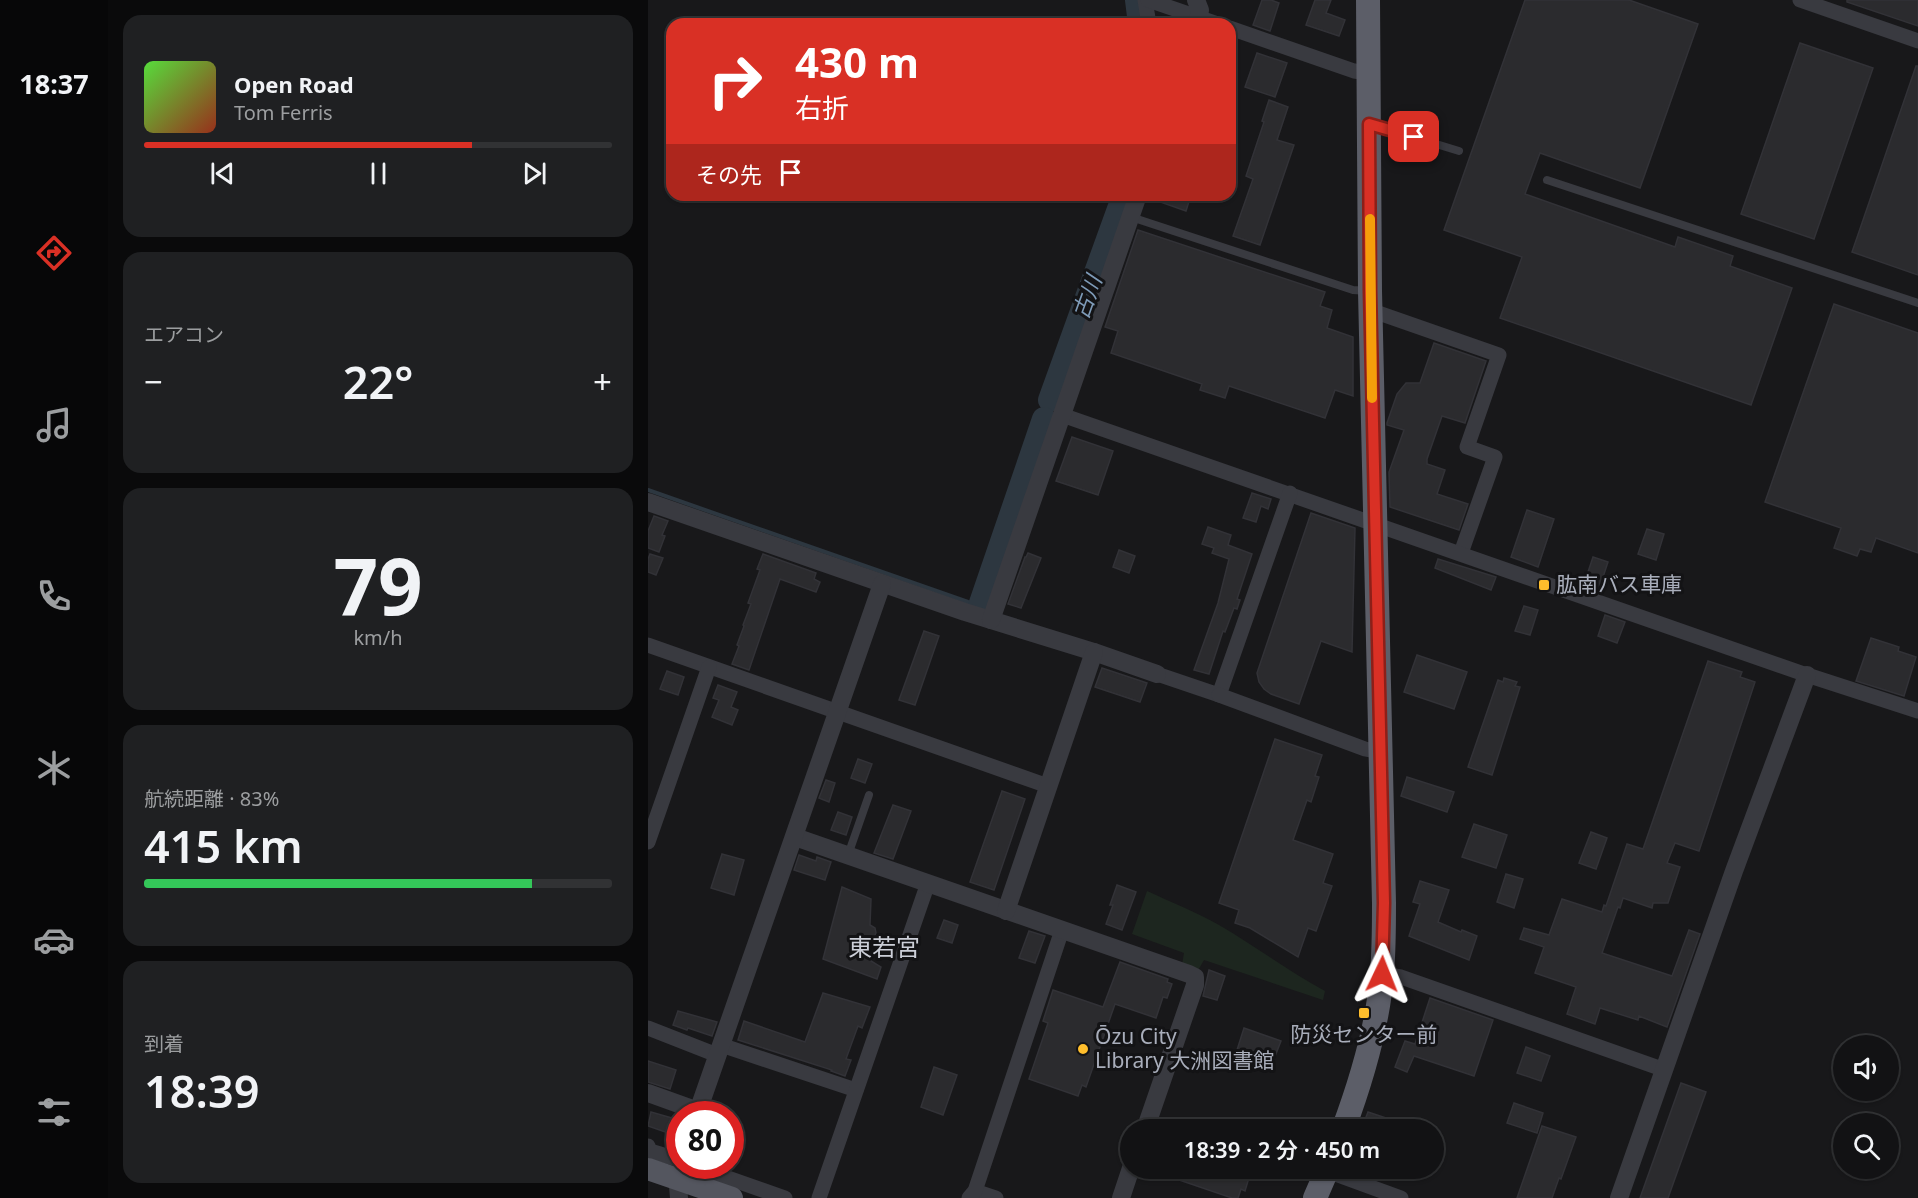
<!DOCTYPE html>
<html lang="ja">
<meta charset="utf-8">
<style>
:root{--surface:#121214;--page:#1f2022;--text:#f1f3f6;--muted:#9c9ea0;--line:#313234;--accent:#d93025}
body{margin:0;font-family:"Noto Sans","Noto Sans JP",sans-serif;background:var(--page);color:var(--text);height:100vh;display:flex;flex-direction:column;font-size:22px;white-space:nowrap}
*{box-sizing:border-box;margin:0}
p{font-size:20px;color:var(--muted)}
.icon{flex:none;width:33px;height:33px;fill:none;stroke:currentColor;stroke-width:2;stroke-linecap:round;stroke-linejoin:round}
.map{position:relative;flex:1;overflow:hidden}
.details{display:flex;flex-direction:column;gap:15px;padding:15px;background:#0a0a0b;width:540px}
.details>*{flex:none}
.hud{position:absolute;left:18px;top:18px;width:570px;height:183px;border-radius:18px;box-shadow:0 2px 4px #0004,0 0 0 2px var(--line);background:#d93025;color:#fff;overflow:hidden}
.buttons{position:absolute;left:1185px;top:1035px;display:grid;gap:12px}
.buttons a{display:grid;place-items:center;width:66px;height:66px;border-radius:50%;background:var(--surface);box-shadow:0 2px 4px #0004,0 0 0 2px var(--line);font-size:30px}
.speed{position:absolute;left:18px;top:1101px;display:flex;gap:12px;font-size:30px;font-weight:700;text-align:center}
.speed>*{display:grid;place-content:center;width:78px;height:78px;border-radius:50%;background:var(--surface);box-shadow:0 2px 4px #0004,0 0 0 2px var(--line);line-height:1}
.speed .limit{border:9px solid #d22;background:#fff;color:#111}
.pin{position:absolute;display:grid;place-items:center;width:51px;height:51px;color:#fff;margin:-26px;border-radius:12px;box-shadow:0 3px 9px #0006}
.me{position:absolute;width:66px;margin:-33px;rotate:2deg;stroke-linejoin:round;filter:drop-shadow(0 0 4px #0008)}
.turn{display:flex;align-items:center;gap:21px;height:126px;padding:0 30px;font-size:27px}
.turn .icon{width:78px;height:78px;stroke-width:2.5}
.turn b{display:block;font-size:42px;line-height:51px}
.then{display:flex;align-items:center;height:57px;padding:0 30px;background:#0003;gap:12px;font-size:22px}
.big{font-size:45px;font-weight:600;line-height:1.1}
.details .card{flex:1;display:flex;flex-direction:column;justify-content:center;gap:9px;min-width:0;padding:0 21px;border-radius:18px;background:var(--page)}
.details .dial{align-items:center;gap:0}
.dial b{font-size:78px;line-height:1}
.song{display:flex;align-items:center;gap:18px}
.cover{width:72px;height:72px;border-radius:9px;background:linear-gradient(135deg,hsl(110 70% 55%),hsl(10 70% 35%))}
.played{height:6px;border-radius:3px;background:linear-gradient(90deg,var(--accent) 70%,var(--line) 70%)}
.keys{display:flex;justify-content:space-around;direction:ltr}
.heat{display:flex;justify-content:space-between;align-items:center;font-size:33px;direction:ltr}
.charge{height:9px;border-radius:4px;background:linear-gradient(90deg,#34c759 83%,var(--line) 0)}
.trip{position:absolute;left:472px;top:1119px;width:324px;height:60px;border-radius:30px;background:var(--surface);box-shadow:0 2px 4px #0004,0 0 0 2px var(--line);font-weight:600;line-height:60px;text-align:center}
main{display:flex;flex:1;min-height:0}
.dock{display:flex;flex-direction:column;width:108px;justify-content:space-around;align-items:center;background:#070708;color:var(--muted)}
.dock .icon{width:42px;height:42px}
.dock .active{color:var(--accent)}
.dock b{font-size:27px;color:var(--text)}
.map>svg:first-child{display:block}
.green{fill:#1d261f}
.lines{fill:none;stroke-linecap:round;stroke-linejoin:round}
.stream{stroke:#2d3740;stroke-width:4}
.river{stroke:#2d3740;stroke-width:24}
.building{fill:#2b2b2e;stroke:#323237;stroke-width:1.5}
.service{stroke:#393a40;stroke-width:8}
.minor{stroke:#393a40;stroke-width:15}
.tertiary{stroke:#393a40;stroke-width:18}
.trunk{stroke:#5c5e68;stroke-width:24}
.primary-bridge{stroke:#54565f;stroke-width:22}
.route-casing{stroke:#8d1f18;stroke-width:15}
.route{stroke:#d93025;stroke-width:10}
.slow{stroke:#f59e0b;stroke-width:10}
.poi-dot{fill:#ffbe2c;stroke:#131315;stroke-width:2}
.labels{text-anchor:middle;stroke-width:6;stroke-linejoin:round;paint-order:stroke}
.poi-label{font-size:21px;fill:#a9aebb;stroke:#131315;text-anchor:start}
.water-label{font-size:22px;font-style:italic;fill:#7e9bb8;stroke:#131315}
.quarter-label{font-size:24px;fill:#cbced7;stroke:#131315}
</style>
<main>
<nav class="dock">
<b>18:37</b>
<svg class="icon active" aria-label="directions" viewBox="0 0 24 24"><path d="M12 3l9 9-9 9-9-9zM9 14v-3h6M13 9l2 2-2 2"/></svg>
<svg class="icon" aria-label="music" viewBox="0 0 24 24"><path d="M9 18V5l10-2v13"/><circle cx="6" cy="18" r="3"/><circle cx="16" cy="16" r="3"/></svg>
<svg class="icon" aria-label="phone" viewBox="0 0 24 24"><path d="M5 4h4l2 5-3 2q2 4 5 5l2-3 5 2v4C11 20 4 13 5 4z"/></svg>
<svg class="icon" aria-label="climate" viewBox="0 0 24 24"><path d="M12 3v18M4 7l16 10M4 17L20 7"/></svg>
<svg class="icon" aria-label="car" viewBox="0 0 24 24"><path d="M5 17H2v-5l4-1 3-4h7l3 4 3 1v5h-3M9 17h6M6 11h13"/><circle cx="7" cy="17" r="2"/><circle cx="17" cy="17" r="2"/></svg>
<svg class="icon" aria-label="filters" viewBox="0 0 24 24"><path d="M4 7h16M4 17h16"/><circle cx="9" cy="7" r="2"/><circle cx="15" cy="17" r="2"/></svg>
</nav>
<section class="details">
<div class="card">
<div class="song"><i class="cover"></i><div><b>Open Road</b><p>Tom Ferris</p></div></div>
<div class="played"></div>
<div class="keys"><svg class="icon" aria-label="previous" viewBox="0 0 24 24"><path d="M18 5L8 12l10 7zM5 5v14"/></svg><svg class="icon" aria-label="pause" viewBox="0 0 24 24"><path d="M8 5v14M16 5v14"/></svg><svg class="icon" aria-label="next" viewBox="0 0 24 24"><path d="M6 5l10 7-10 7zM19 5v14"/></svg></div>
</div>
<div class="card"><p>エアコン</p>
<div class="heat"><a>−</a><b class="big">22°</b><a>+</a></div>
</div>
<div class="card dial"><b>79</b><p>km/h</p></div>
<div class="card"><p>航続距離 · 83%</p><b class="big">415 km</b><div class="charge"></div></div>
<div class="card"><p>到着</p><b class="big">18:39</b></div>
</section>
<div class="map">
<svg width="1270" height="1198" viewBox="0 0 1270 1198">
<rect width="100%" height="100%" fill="#18181a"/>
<path class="green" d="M 499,891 C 523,902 548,912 571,925 C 607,946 640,971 677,991 L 675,1000 L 556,960 L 548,974 L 534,965 L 536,953 L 484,934 Z"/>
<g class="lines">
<path class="stream" d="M 0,490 L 320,602 L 333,603"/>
<g class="river">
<path d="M 489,0 L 492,24"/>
<path d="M 402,400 L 476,195"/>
<path d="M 333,603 L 396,419"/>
</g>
</g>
<g class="building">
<path d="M 614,0 L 623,0 L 631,3 L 622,31 L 605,25 Z"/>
<path d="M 667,0 L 683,0 L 678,13 L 697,20 L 691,36 L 658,25 Z"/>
<path d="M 877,0 L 981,0 L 1050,24 L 992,188 L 892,153 L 877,194 L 1027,247 L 1030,237 L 1085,256 L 1082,266 L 1144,288 L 1103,405 L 852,318 L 874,257 L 796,230 Z"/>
<path d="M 1199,0 L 1270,0 L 1270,26 L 1199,2 Z"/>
<path d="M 1152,43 L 1225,68 L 1166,239 L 1093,214 Z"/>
<path d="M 609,53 L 639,63 L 627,97 L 597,87 Z"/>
<path d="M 1268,66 L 1270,66 L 1270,275 L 1204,252 Z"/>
<path d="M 621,100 L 640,107 L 629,140 L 646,145 L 612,245 L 585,236 L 605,179 L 598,176 L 616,122 L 614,121 Z"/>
<path d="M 501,195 L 543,195 L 538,211 L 501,198 Z"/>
<path d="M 490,230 L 677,292 L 672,306 L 684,310 L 679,328 L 705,337 L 705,396 L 687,390 L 677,418 L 581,386 L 577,398 L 552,390 L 554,384 L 463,353 L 470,331 L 457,327 Z"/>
<path d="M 1186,304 L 1270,333 L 1270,553 L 1228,538 L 1223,552 L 1212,549 L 1209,556 L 1186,548 L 1193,528 L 1117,502 Z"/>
<path d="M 786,343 L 838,361 L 817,423 L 794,416 L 779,459 L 779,464 L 797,470 L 789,494 L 820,504 L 811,530 L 742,507 L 741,472 L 756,430 L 739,425 L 739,423 L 749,394 L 758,383 L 772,383 Z"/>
<path d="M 424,437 L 465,451 L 450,495 L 408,481 Z"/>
<path d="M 604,493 L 623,499 L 620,509 L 613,506 L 608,522 L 595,518 Z"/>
<path d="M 879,510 L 906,519 L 890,567 L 863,557 Z"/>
<path d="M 663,513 L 707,528 L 704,652 L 673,641 L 651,704 L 623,694 L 616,689 L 611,682 L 609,673 Z"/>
<path d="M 6,516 L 20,521 L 14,535 L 17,536 L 11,552 L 0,548 L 0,531 Z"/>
<path d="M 560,527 L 583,535 L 580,545 L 604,554 L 589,599 L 592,600 L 589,609 L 586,608 L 577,632 L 575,631 L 561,674 L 546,670 L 570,603 L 581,559 L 564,553 L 566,548 L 554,544 Z"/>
<path d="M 999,529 L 1016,534 L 1008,560 L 990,554 Z"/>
<path d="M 471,550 L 487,556 L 481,573 L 465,567 Z"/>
<path d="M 380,553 L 393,558 L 373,608 L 360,604 L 377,557 L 378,557 Z"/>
<path d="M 2,554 L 15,558 L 8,575 L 0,572 L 0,559 Z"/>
<path d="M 115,554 L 168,573 L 166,579 L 172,582 L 168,592 L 132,579 L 101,670 L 84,664 L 91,646 L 89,645 L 96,626 L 95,625 L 103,604 L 100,603 L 112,570 L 109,569 Z"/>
<path d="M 945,557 L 960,562 L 951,589 L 936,584 Z"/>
<path d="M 790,559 L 848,577 L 843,590 L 787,568 Z"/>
<path d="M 876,606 L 890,610 L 882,635 L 867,631 Z"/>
<path d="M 957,615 L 977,622 L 969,643 L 950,636 Z"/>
<path d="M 276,631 L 291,636 L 267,705 L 251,700 Z"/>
<path d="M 1223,638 L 1251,647 L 1250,651 L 1268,657 L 1256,696 L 1208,681 Z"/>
<path d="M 769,655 L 819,672 L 806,709 L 756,692 Z"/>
<path d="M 1060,661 L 1094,672 L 1092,677 L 1107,682 L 1051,851 L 1027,843 L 1019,863 L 1032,867 L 1020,903 L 1005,903 L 1004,908 L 975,898 L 972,908 L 970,907 L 954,953 L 1024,976 L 1041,930 L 1052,934 L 1019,1027 L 991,1016 L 990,1020 L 952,1008 L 947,1024 L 919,1014 L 928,987 L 887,973 L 896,947 L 872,939 L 876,928 L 901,935 L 914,899 L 954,912 L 956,905 L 958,906 L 979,844 L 995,849 Z"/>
<path d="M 454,668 L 499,683 L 492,702 L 447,687 Z"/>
<path d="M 19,671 L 36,677 L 30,695 L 12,689 Z"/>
<path d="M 856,678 L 869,682 L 867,686 L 872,687 L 844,775 L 820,767 L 850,680 L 855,682 Z"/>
<path d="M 70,685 L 89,692 L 83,707 L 90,710 L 84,725 L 64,717 L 71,700 L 65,698 Z"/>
<path d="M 627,739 L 674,755 L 667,776 L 671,777 L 663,802 L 659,800 L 645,840 L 685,854 L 675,883 L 684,886 L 668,931 L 660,928 L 650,957 L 602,928 L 587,923 L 591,910 L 571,903 Z"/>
<path d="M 210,759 L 224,764 L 217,783 L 203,778 Z"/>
<path d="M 759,777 L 806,792 L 799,812 L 753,796 Z"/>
<path d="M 178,780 L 187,783 L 181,802 L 171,798 Z"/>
<path d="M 354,791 L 377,799 L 346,890 L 322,882 Z"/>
<path d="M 245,805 L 263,811 L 245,859 L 226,853 Z"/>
<path d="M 190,812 L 204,817 L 198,835 L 183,830 Z"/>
<path d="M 826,824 L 859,835 L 848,868 L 814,857 Z"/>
<path d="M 943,832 L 959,838 L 948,869 L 931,863 Z"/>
<path d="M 74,854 L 96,860 L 86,895 L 63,888 Z"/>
<path d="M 151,855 L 168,861 L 169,857 L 183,862 L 177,880 L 146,870 Z"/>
<path d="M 858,874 L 875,879 L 866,908 L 849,902 Z"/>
<path d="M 772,881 L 801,890 L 790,922 L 813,932 L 814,930 L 829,936 L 821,960 L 761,936 L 772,904 L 765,902 Z"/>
<path d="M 469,885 L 488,892 L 474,930 L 458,924 L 465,905 L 462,905 Z"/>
<path d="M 194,887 L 223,899 L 222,925 L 227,928 L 228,933 L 222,945 L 223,961 L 233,967 L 229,979 L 175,959 Z"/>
<path d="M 296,920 L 310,925 L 304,943 L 289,938 Z"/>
<path d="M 381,931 L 397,936 L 387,963 L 371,958 Z"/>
<path d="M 472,962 L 520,979 L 519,982 L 524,984 L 519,998 L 515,997 L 508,1018 L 467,1004 L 438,1087 L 434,1085 L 430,1096 L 381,1079 L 400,1023 L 395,1021 L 405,990 L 455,1007 Z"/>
<path d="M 561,970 L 577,976 L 569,1000 L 555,996 Z"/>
<path d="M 175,993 L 222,1007 L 214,1028 L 210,1026 L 198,1059 L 203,1060 L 197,1076 L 183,1071 L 184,1070 L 90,1040 L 96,1021 L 157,1042 Z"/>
<path d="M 782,998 L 845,1020 L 826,1076 L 766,1056 L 759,1072 L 747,1067 L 757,1041 L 767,1044 Z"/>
<path d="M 30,1011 L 69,1022 L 64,1036 L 40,1028 L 39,1030 L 25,1025 Z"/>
<path d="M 596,1028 L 633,1041 L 626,1059 L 608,1053 L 607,1056 L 589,1050 Z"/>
<path d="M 878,1047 L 902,1056 L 893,1081 L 869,1073 Z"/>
<path d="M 0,1061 L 28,1070 L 22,1089 L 0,1082 Z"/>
<path d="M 286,1067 L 309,1075 L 295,1115 L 273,1107 Z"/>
<path d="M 1033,1083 L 1058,1092 L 1020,1198 L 992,1198 Z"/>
<path d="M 866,1103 L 895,1113 L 889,1133 L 859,1123 Z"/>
<path d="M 3,1112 L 31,1120 L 26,1135 L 0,1126 Z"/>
<path d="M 720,1112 L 741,1119 L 737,1130 L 713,1130 Z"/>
<path d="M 894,1126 L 928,1137 L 913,1179 L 911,1178 L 904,1198 L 869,1198 Z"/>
<path d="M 503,1168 L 604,1168 L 597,1191 L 593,1189 L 590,1198 L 584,1198 L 502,1170 Z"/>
</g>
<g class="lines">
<g class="service">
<path d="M 726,125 L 811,151"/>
<path d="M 899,180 L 1270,303"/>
<path d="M 483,217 L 705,290 L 720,291"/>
<path d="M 200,855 L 221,795"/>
</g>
<g class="minor">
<path d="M 497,0 L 501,24"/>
<path d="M 500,0 L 570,24"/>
<path d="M 1152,0 L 1270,41"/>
<path d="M 582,28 L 706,71 L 720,73"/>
<path d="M 722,310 L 851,355 L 819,447 L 847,457 L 813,553"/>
<path d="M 414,415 L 1159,675 L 1270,711"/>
<path d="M 0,645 L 400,786"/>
<path d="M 509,674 L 571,695 L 642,493"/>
<path d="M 571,695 L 717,749 L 733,752"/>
<path d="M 0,842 L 61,667"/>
<path d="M 734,974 L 753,977 L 1017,1070"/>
<path d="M 0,1028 L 69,1055"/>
<path d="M 73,1045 L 208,1090"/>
<path d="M 0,1146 L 2,1151 L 32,1160"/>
<path d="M 46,1166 L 137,1198"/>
<path d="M 679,1171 L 753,1198"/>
<path d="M 327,1191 L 348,1198"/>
<path d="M 171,1198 L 280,883"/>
<path d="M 321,1198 L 327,1191 L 414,930"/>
</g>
<g class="tertiary">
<path d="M 548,0 L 552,10 L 549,24"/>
<path d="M 0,502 L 317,612 L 446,652 L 509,674"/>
<path d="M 343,620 L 490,195"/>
<path d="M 147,837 L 541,974 L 547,977 L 547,985 L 497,1130"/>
<path d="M 358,911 L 446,652"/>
<path d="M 0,1093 L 50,1111"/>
<path d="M 49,1114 L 234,584"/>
<path d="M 31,1198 L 30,1186 L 34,1166"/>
<path d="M 473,1198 L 483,1168"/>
<path d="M 971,1198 L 1086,871 L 1159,675"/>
</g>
<g class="trunk">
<path d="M 695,1130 C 714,1079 730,1026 734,973 C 736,950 736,926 736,903 L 722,291 L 720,0"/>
<path d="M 667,1198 L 680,1168"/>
</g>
<path class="primary-bridge" d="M 0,1169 L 84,1198"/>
</g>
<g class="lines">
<defs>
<path id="route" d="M 734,974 L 736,903 L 722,291 L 721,124 L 766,137"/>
</defs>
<use href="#route" class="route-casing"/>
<use href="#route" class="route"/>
<path class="slow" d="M 722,219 L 724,398"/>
</g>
<g class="poi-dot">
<rect x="890" y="579" width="12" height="12" rx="3"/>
<rect x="710" y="1007" width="12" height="12" rx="3"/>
<circle cx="435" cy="1049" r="6"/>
</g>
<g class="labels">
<g class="poi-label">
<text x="908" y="592">肱南バス車庫</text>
<text x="716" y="1042" text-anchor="middle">防災センター前</text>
<text x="447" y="1044">Ōzu City<tspan x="447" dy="24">Library 大洲図書館</tspan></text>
</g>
<g class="water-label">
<text transform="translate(439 297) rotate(-70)" y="8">古川</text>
</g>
<g class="quarter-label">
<text x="236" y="956">東若宮</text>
</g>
</g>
</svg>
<div class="buttons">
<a><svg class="icon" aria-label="sound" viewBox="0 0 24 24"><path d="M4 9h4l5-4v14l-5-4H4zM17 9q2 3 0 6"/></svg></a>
<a><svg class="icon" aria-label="search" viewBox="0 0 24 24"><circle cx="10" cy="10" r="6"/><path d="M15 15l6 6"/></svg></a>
</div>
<div class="speed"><div class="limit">80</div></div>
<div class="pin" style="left:766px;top:137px;background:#d93025"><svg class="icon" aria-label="arrive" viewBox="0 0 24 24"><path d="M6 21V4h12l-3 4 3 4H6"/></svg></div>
<svg class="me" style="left:734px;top:974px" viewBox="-20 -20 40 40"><path d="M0-17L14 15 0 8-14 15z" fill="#d93025" stroke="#fff" stroke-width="4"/></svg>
<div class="trip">18:39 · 2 分 · 450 m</div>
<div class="hud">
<div class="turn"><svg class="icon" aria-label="right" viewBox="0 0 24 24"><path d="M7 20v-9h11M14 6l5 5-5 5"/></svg><div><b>430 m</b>右折</div></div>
<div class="then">その先<svg class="icon" aria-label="arrive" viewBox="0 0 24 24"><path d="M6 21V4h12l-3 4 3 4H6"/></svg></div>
</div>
</div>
</main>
